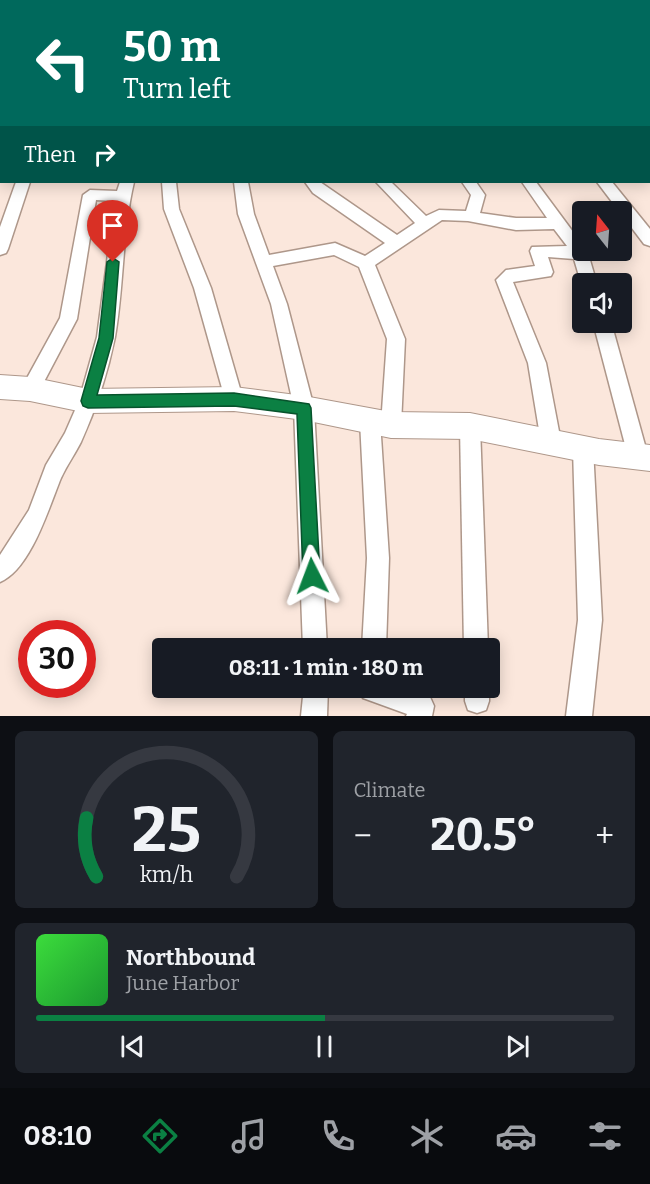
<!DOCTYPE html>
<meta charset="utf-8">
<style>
:root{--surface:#171b24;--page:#20242c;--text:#f1f3f6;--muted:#9ea1a6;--line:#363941;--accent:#0b8043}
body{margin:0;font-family:Bitter,serif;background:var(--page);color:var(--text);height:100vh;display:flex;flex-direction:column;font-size:22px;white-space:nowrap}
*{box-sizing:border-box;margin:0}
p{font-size:20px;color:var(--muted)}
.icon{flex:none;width:33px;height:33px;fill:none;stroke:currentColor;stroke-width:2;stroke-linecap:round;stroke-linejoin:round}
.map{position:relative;height:716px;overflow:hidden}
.panel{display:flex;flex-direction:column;gap:15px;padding:15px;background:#0d0f14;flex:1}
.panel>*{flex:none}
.hud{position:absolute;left:0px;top:0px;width:651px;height:183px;box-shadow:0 3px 15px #0003;background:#00695c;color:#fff;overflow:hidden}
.needle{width:39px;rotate:343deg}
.buttons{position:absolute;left:572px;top:201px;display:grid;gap:12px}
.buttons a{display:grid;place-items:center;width:60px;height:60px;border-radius:6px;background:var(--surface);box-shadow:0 3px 15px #0003;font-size:30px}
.speed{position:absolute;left:18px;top:620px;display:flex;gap:12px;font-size:30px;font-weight:700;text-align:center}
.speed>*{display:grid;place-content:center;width:78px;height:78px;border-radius:50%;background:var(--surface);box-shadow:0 3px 15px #0003;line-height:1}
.speed .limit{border:9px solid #d22;background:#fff;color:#111}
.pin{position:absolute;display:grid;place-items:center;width:51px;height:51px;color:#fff;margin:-62px -26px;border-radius:50% 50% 50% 0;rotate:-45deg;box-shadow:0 0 6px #0007}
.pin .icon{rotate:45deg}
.me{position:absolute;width:66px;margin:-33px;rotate:357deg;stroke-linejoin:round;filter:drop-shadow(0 0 4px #0008)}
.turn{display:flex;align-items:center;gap:21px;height:126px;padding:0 24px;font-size:27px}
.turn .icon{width:78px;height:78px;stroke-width:2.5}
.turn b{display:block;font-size:42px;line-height:51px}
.then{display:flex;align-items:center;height:57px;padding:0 24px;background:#0003;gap:12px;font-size:22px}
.big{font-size:45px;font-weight:700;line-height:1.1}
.panel .card{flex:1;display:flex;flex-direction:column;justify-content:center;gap:9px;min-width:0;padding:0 21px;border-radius:9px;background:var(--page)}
.panel .dial{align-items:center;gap:0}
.dial svg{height:156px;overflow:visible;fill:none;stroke:var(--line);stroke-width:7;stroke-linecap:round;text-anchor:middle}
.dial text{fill:var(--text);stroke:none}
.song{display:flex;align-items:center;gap:18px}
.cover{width:72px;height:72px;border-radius:9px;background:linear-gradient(135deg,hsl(120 70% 55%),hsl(130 70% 35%))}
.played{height:6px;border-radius:3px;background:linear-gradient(90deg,var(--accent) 50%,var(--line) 50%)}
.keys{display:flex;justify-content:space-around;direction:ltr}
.heat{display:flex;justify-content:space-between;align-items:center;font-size:33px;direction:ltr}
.panel .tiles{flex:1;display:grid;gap:15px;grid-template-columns:1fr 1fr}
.card:last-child{grid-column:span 2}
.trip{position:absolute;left:152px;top:638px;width:348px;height:60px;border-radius:6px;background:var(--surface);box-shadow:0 3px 15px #0003;font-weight:700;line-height:60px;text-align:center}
.menu{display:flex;height:96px;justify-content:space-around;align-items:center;background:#090b0e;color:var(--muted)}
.menu .icon{width:42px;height:42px}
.menu .selected{color:var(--accent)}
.menu b{font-size:27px;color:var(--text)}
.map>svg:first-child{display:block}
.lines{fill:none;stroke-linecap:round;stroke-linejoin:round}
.street-casing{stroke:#ae978a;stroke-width:3}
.secondary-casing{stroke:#ae978a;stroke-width:2}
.street{fill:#fff;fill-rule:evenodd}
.secondary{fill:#fff;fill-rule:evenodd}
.route{fill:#0b8043;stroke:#07532c;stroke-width:1.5}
</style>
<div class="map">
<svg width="650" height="716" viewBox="0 0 650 716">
<rect width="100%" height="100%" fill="#fbe7dc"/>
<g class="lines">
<defs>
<g id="street">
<path d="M 248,0 L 259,0 L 247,2 Z"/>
<path d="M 403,0 L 415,0 L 402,2 Z"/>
<path d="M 457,0 L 468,0 L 469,2 L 458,2 Z"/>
<path d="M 0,20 L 2,20 L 0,28 Z"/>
<rect x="0" y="90" width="2" height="8"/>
<rect x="0" y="127" width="2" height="8"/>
<rect x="0" y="158" width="2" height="10"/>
<path d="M 16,182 L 30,182 L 8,249 L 6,253 L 0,255 L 0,227 Z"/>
<path d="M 120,182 L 134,182 C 122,233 124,286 115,337 C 108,372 96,409 81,442 C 75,454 67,465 61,478 C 49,507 31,569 0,582 L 0,555 L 29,510 L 46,465 L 65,433 L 79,401 L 97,337 L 115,201 L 96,200 L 77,319 L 37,395 L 30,397 L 23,395 L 21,389 L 60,318 L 83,195 L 90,190 L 117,191 Z"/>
<path d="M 162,182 L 176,182 L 179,209 L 211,288 L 243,399 L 241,405 L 234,407 L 227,405 L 225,399 L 194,288 L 164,209 Z"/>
<path d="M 234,182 L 248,182 L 254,214 L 269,255 L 335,243 L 365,256 L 385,243 L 313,193 L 305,182 L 320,182 L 397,235 L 415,223 L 376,182 L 391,182 L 426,216 L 439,210 L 466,211 L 471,195 L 462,182 L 476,182 L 485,195 L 480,213 L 516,218 L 547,218 L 522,182 L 536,182 L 582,244 L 582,250 L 587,250 L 597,284 L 582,284 L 582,286 L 574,259 L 548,257 L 553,272 L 551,276 L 513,282 L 546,363 L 561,442 L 558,448 L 551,451 L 544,448 L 541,442 L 528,363 L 496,280 L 506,270 L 535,266 L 530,251 L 532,247 L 567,246 L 554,229 L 516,230 L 468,221 L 442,220 L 375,265 L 405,339 L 401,425 L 398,431 L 391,434 L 384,431 L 381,425 L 387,339 L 359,267 L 334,255 L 273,266 L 287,304 L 314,408 L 327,648 L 303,648 L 294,408 L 271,304 L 238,214 Z"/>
<path d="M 597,182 L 612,182 L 650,229 L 650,246 L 644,244 Z"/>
<path d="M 593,322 L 611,322 L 648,456 L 645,463 L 638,465 L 631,463 L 628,456 Z"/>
<path d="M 370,412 L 377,415 L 380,421 L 389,558 L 386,648 L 362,648 L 367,558 L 360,421 L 363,415 Z"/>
<path d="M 470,417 L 477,420 L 480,426 L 488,648 L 464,648 L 460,426 L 463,420 Z"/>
<path d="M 583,439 L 590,441 L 593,448 L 602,620 L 592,716 L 566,716 L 578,620 L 573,448 L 576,441 Z"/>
<path d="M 489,686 L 489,701 L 486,710 L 477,713 L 468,710 L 465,701 L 465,687 Z"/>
<path d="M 304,687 L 328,687 L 327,716 L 301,716 Z"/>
<path d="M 360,687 C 388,687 403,686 430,697 L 434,706 L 432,716 L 406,716 L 407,714 L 363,698 Z"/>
</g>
<path id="secondary" d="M 0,375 L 30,377 L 88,389 L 234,387 L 304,396 L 391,412 L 470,413 L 599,439 L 650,445 L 650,471 L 599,465 L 470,439 L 391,438 L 304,420 L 234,411 L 88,413 L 30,401 L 0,399 Z"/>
</defs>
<use href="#street" class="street-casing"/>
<use href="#secondary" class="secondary-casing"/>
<use href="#street" class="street"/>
<use href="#secondary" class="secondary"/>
</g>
<path class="route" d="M 113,258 L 119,262 L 113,338 L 97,395 L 234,393 L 309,404 L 311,408 L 320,576 L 318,582 L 312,585 L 306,582 L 303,576 L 297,414 L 234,406 L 88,408 L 83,406 L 81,401 L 99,338 L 107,262 Z"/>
</svg>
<div class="buttons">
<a><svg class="needle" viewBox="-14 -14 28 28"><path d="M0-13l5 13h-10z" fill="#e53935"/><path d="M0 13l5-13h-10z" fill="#9ea1a6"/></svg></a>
<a><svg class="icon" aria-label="sound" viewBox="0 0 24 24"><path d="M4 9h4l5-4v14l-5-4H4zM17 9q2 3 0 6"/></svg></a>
</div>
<div class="speed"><div class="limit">30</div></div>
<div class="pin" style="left:113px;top:262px;background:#d93025"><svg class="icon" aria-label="arrive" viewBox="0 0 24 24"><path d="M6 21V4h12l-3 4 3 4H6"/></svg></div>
<svg class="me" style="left:312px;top:576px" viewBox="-20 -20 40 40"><path d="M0-17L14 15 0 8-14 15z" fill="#0b8043" stroke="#fff" stroke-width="4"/></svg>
<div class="trip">08:11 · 1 min · 180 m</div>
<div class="hud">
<div class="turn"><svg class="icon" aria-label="left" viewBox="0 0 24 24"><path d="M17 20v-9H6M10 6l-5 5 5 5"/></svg><div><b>50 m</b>Turn left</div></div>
<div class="then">Then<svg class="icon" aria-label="right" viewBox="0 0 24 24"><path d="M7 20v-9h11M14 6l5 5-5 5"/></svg></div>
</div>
</div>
<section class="panel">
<div class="tiles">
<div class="card dial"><svg viewBox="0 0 100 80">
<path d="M14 69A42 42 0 1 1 86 69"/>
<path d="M14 69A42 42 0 0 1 9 39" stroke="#0b8043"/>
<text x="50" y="56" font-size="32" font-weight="700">25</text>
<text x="50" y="72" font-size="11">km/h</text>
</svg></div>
<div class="card"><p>Climate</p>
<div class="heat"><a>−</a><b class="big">20.5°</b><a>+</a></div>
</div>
<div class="card">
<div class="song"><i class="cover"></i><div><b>Northbound</b><p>June Harbor</p></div></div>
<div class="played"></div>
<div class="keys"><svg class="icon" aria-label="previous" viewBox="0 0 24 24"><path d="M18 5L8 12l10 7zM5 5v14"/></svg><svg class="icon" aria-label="pause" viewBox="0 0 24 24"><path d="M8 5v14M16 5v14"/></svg><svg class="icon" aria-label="next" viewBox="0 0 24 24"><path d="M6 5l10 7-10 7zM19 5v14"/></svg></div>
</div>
</div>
</section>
<nav class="menu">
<b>08:10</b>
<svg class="icon selected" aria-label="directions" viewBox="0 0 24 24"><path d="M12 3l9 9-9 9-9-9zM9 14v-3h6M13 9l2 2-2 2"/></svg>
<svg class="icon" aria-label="music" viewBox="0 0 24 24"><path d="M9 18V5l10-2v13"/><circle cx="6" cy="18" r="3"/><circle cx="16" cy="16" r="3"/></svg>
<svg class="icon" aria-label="phone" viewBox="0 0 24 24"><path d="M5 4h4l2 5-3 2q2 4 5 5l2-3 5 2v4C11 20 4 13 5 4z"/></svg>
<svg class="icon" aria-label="climate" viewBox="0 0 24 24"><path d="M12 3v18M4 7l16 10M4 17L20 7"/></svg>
<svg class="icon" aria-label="car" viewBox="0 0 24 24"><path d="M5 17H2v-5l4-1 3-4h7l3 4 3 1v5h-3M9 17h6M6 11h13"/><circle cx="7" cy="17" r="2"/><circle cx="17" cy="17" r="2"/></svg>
<svg class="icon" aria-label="filters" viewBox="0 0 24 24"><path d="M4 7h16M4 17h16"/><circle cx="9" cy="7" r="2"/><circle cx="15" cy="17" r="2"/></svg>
</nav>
